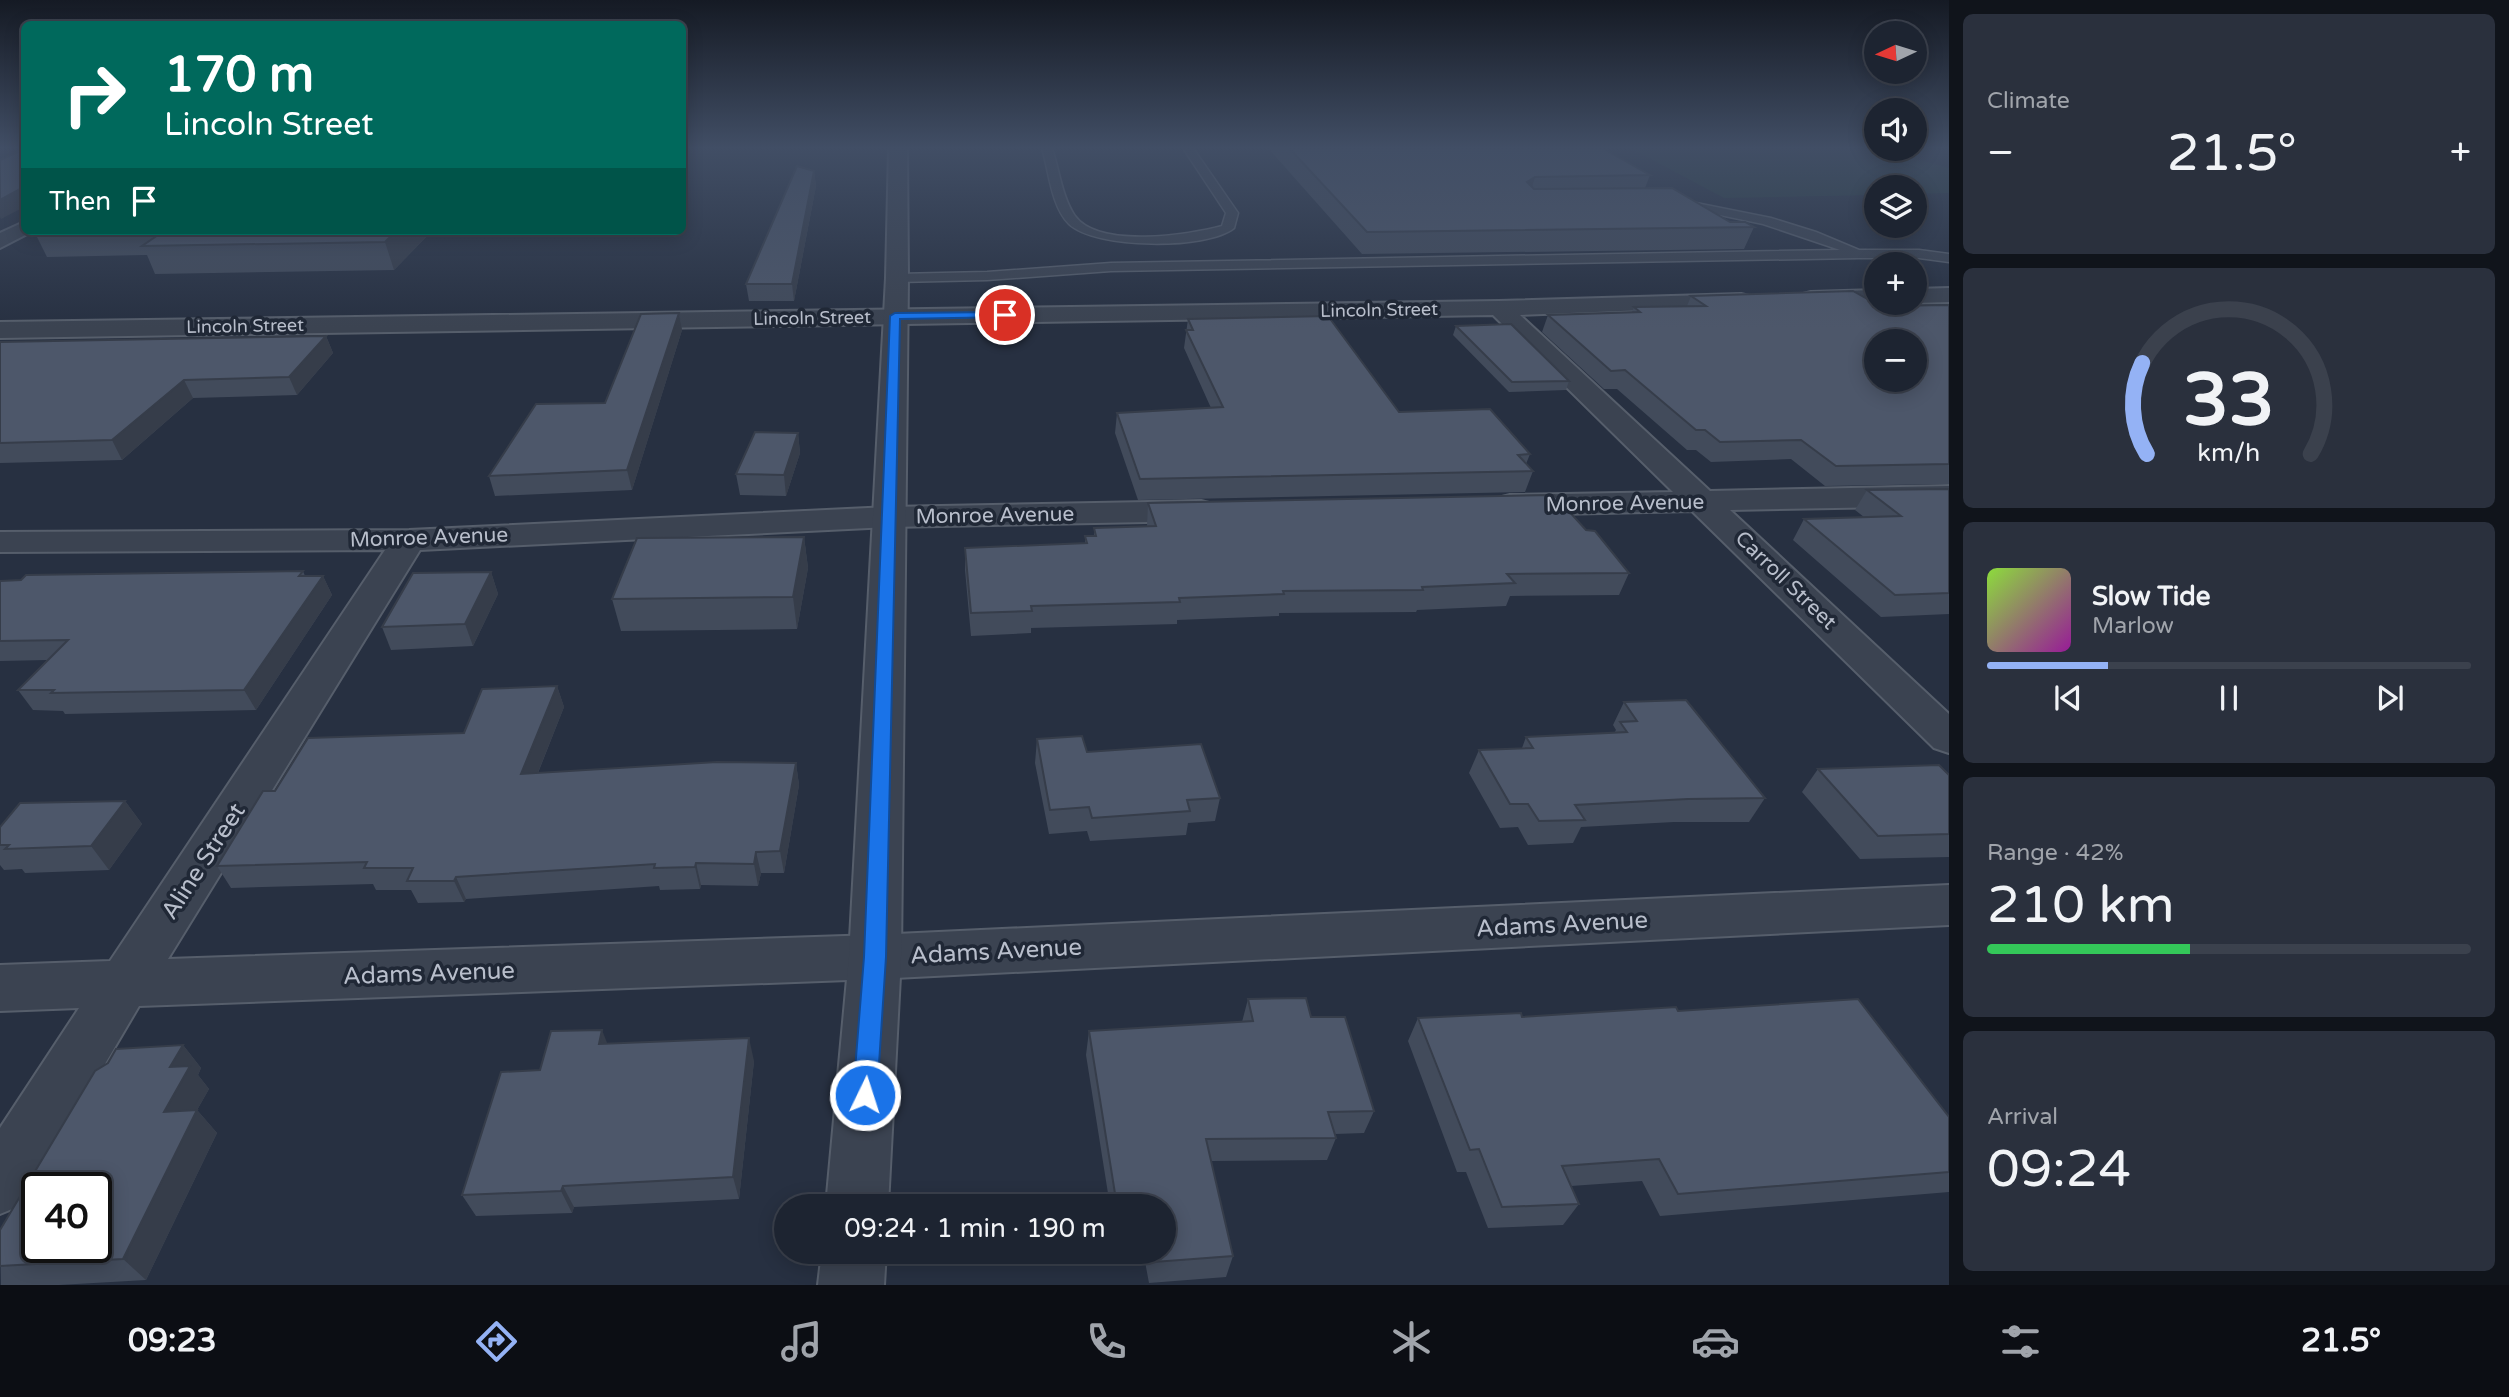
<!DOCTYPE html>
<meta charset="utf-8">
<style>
:root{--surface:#1d2431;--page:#2a303d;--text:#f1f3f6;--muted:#a0a4ab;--line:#3b414d;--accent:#94b2f5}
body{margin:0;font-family:"Varela Round",sans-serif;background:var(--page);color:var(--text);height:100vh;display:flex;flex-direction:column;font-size:26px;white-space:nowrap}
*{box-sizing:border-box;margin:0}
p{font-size:23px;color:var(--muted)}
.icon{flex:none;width:38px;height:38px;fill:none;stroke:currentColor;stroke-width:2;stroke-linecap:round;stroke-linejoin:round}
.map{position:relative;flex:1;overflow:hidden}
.panel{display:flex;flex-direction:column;gap:14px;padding:14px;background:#10141b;width:560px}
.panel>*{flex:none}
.top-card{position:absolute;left:21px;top:21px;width:665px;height:214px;border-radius:10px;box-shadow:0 4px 18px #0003,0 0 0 2px var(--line);background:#00695c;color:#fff;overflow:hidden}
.needle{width:46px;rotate:266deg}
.tools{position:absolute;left:1864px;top:21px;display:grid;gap:14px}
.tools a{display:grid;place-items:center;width:63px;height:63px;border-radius:50%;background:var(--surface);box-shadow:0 4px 18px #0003,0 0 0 2px var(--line);font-size:35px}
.speed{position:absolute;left:21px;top:1172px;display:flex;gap:14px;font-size:35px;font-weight:700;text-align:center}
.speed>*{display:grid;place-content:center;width:91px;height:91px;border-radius:50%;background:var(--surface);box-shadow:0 4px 18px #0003,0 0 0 2px var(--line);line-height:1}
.speed .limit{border:4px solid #111;border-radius:10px;background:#fff;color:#111}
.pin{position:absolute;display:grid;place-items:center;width:60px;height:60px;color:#fff;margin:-30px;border:4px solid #fff;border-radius:50%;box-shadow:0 2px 7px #0007}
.me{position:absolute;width:77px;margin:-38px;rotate:4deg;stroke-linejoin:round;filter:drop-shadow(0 0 5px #0008)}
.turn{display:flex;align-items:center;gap:24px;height:147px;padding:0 28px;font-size:32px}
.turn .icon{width:91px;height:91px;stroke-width:2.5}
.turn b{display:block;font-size:49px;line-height:60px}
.then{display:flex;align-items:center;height:66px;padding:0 28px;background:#0003;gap:14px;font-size:26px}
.big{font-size:52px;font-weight:600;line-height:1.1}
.panel .widget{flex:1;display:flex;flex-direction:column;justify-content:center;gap:10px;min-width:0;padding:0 24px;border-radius:10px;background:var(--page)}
.panel .dial{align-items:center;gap:0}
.dial svg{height:182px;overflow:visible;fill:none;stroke:var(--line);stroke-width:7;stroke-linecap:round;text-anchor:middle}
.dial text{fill:var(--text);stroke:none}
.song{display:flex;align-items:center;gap:21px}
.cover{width:84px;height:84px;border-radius:10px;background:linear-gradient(135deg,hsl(90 70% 55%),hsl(300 70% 35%))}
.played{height:7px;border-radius:4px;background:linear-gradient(90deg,var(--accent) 25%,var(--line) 25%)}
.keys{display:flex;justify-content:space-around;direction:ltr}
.heat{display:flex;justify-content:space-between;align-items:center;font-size:38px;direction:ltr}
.charge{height:10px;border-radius:5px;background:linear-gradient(90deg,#34c759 42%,var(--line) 0)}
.trip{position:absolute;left:774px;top:1194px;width:402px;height:70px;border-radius:35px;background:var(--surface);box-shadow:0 4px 18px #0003,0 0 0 2px var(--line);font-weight:600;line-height:70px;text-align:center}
.menu{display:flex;height:112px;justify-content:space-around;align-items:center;background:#0c0e14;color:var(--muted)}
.menu .icon{width:49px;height:49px}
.menu .on{color:var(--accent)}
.menu b{font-size:32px;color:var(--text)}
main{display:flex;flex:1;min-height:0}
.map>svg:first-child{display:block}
.green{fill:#293d42}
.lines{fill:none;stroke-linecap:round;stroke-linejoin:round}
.service-casing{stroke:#565e6b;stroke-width:3}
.minor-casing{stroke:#565e6b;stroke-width:4}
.tertiary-casing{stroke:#565e6b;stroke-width:4}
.service{fill:#3b4351;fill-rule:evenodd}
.minor{fill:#3b4351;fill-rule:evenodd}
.tertiary{fill:#3b4351;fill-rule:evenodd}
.wall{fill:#424b5b}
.shaded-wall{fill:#363d4a}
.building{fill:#4d576a;stroke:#363d4a;stroke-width:2;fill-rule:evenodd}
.route{fill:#1a73e8;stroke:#114b97;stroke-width:2}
.labels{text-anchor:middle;stroke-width:7;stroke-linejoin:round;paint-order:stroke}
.far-street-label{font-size:18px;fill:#b8becb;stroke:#202836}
.street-label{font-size:21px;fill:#b8becb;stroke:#202836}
.near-street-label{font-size:24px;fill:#b8becb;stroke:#202836}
</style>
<main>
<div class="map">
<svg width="1949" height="1285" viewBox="0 0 1949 1285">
<rect width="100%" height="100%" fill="#273041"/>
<path class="green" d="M 1630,148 L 1876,148 L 1949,168 L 1949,193 L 1915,194 L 1914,187 L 1876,187 L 1876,195 L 1724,198 Z"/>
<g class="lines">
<defs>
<g id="service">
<path d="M 1042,148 L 1052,148 C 1059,169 1062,197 1075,216 C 1099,249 1189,235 1222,226 L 1226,213 L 1183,148 L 1193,148 L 1238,213 L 1234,228 C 1207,250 1095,249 1069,224 C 1051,206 1049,171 1042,148 Z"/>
<path d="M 1676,199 L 1771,218 L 1816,232 L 1859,250 L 1919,250 L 1949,254 L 1949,262 L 1919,258 L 1859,258 L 1111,271 L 987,280 L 897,282 L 890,278 L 897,274 L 987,272 L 1111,263 L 1840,250 L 1763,224 L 1672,205 L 1670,203 Z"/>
</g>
<g id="minor">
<path d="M 24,222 L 24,231 L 31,232 L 0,248 L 0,233 Z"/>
<path d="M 1949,288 L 1949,302 L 1914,303 L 1913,303 L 1914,289 Z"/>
<path d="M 1876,290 L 1876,303 L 1882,303 L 1876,304 L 1811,306 L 1803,304 L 1799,299 L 1803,294 L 1811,292 Z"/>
<path d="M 1741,294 L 1749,296 L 1753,301 L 1749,306 L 1520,315 L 1710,491 L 1949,486 L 1949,506 L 1730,510 L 1949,714 L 1949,753 L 1934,748 L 1692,511 L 1510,515 L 1498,512 L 1494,505 L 1498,498 L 1510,495 L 1673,492 L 1493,315 L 0,338 L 0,322 L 1499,301 Z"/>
<path d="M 1201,501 L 1213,504 L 1217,511 L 1213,518 L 1201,521 L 889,527 L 420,550 L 168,959 L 875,935 L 1949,885 L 1949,925 L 875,979 L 139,1006 L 22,1205 L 0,1214 L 0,1128 L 79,1008 L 0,1011 L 0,965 L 110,961 L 385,550 L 0,552 L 0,532 L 409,530 L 889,507 Z"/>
</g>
<g id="tertiary">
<path d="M 889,148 L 907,148 L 908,278 L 901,957 L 888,1206 L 826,1206 L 849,957 L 886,278 Z"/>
<path d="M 822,1251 L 886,1251 L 884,1285 L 818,1285 Z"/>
</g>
</defs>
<use href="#service" class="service-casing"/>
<use href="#minor" class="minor-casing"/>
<use href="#tertiary" class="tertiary-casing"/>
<use href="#service" class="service"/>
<use href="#minor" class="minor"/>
<use href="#tertiary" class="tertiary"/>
</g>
<g class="wall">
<path d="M 1268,148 L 1602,148 L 1650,175 L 1645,188 L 1730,222 L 1754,227 L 1744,249 L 1362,254 Z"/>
<path d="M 814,171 L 816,186 L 794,301 L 749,301 L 746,284 Z"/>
<path d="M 34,231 L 432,231 L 394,270 L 155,274 L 147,255 L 47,257 Z"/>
<path d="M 1691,296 L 1880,306 L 1949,305 L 1949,484 L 1825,486 L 1791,459 L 1711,462 L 1696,450 L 1687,450 L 1617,389 L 1604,389 L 1542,332 L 1548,315 L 1632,312 L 1634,307 L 1687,306 Z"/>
<path d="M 679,313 L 682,330 L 632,490 L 495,496 L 489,476 L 605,403 Z"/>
<path d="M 1188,319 L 1399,412 L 1530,454 L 1526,464 L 1533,471 L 1525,492 L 1138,500 L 1115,433 L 1117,413 L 1211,408 L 1184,348 Z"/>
<path d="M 1456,326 L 1569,381 L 1566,390 L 1509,392 L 1453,335 Z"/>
<path d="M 326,336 L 333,353 L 297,395 L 193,398 L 122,460 L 0,463 L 0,342 Z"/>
<path d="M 798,433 L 800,453 L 786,496 L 740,495 L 736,474 Z"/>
<path d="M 1949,489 L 1949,614 L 1881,617 L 1793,540 L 1804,519 L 1864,517 L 1855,510 L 1867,490 Z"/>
<path d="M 1148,503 L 1586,530 L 1629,573 L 1619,595 L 1510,596 L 1506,606 L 1417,610 L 1416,612 L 1279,613 L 1279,616 L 1177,620 L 1177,624 L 1031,628 L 1031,633 L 971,636 L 965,570 L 965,548 L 1085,543 L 1085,536 L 1094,536 L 1094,528 L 1147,526 Z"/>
<path d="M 804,537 L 808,568 L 797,629 L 621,631 L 612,599 Z"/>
<path d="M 303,571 L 305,576 L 323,576 L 332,595 L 256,710 L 65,714 L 63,711 L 33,710 L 18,690 L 47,660 L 0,661 L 0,581 Z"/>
<path d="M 491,572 L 498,594 L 473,646 L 391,650 L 382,627 Z"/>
<path d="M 557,686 L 564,707 L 538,773 L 796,763 L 799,785 L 784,873 L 761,873 L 758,886 L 701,885 L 700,889 L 660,890 L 659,886 L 466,899 L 464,902 L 418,903 L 411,890 L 376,890 L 373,884 L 231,888 L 217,866 L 275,791 L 464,733 Z"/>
<path d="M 1624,702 L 1765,798 L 1749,822 L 1674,822 L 1581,827 L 1573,843 L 1528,845 L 1518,827 L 1500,828 L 1469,773 L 1479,750 L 1522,748 L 1526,737 L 1614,733 L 1616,730 L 1613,725 Z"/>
<path d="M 1037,739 L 1087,752 L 1220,798 L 1215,821 L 1188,823 L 1186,835 L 1090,841 L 1087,831 L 1049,834 L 1035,763 Z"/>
<path d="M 1818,769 L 1949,775 L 1949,857 L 1860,859 L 1802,792 Z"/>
<path d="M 125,801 L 142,824 L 109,870 L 25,873 L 22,869 L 4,870 L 0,865 L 0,827 Z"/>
<path d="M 1248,999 L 1311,1017 L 1374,1111 L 1364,1133 L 1335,1134 L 1336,1138 L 1327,1160 L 1211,1161 L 1233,1256 L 1226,1277 L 1149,1283 L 1143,1251 L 1164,1251 L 1164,1206 L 1110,1206 L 1086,1055 L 1089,1031 L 1242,1022 Z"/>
<path d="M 1678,1011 L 1949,1117 L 1949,1192 L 1660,1216 L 1642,1181 L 1571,1186 L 1579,1204 L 1563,1225 L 1488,1228 L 1466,1172 L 1457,1172 L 1408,1041 L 1418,1018 L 1522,1017 Z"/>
<path d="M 608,1044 L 754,1061 L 739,1199 L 574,1207 L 572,1213 L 476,1216 L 462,1195 Z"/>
<path d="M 183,1045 L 201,1068 L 198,1075 L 209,1089 L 197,1110 L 217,1133 L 146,1280 L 59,1285 L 1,1285 L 0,1230 Z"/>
</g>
<g class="shaded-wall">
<path d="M 814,171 L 816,186 L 794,301 L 792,284 Z"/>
<path d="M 1535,177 L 1529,197 L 1527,182 Z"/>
<path d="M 24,187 L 24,207 L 1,219 L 0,217 L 0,200 Z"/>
<path d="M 396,231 L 432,231 L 394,270 L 385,242 Z"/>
<path d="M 679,313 L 682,330 L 632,490 L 627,470 Z"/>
<path d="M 326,336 L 333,353 L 297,395 L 289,377 Z"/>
<path d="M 184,380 L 193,398 L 122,460 L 112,440 Z"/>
<path d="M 798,433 L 800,453 L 786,496 L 784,475 Z"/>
<path d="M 804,537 L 808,568 L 797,629 L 793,597 Z"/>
<path d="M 491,572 L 498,594 L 473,646 L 465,624 Z"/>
<path d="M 323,576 L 332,595 L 256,710 L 244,690 Z"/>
<path d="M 557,686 L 564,707 L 529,795 L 521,774 Z"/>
<path d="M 796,763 L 799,785 L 784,873 L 780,851 Z"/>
<path d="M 125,801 L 142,824 L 109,870 L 91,846 Z"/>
<path d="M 756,852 L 761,873 L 758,886 L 754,864 Z"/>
<path d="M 696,863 L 701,885 L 700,889 L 695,867 Z"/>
<path d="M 456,877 L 466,899 L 464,902 L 454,881 Z"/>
<path d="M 602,1030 L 611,1053 L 599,1044 Z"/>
<path d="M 749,1038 L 754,1061 L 739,1199 L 733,1177 Z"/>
<path d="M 183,1045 L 201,1068 L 198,1075 L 209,1089 L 197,1110 L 217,1133 L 146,1280 L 123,1259 L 164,1112 L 170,1067 Z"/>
<path d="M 563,1186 L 574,1207 L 572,1213 L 561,1191 Z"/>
</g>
<g class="building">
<path d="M 1289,148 L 1602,148 L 1650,175 L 1535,177 L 1527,182 L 1534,189 L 1672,188 L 1730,222 L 1745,222 L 1754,227 L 1367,232 Z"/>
<path d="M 24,149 L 24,187 L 0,200 L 0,160 Z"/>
<path d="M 797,166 L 814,171 L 792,284 L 746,284 Z"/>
<path d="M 164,231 L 396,231 L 385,242 L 142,246 Z"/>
<path d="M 1853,291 L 1880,306 L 1949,305 L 1949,464 L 1836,466 L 1801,440 L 1720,442 L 1705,430 L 1696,430 L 1625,370 L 1611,371 L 1548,315 L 1640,312 L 1634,307 L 1706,306 L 1691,296 ZM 1876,341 L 1914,341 L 1914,380 L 1876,380 Z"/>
<path d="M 679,313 L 627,470 L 489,476 L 536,404 L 605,403 L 641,314 Z"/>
<path d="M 1328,316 L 1399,412 L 1490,409 L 1530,454 L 1518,455 L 1533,471 L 1140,479 L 1117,413 L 1223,407 L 1186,330 L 1193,330 L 1188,319 Z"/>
<path d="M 1511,324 L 1569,381 L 1512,382 L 1456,326 Z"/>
<path d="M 326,336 L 289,377 L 184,380 L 112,440 L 0,443 L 0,342 Z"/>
<path d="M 755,432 L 798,433 L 784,475 L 736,474 Z"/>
<path d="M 1949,489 L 1949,593 L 1895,595 L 1804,519 L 1901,516 L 1867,490 Z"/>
<path d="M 1554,495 L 1586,530 L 1595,531 L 1629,573 L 1507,574 L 1515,583 L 1422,587 L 1423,590 L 1283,591 L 1284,594 L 1179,598 L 1180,602 L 1031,606 L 1032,611 L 971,613 L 965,548 L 1087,543 L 1085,536 L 1096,536 L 1094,528 L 1156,526 L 1148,503 Z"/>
<path d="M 804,537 L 793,597 L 612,599 L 637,538 Z"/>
<path d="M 303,571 L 299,576 L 323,576 L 244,690 L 51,693 L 54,690 L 18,690 L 68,640 L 0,641 L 0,581 L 21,580 L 26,575 Z"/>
<path d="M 491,572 L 465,624 L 382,627 L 413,573 Z"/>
<path d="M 557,686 L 521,774 L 717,762 L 796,763 L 780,851 L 756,852 L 754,864 L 696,863 L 695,867 L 654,868 L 655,864 L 456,877 L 454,881 L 407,881 L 413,868 L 364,868 L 367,862 L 217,866 L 263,791 L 275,791 L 308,738 L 464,733 L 482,689 Z"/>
<path d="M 1686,700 L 1765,798 L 1688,799 L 1575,805 L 1585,820 L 1539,821 L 1528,804 L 1510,804 L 1479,750 L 1533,748 L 1526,737 L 1627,732 L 1620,722 L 1637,721 L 1624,702 Z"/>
<path d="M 1082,736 L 1087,752 L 1201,744 L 1220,798 L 1187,800 L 1190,811 L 1092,818 L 1089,807 L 1050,810 L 1037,739 Z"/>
<path d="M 1939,765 L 1949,775 L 1949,834 L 1878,836 L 1818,769 Z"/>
<path d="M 125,801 L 91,846 L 5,849 L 9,845 L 0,845 L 0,827 L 20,803 Z"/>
<path d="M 1306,998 L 1311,1017 L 1345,1017 L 1374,1111 L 1328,1112 L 1336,1138 L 1206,1139 L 1233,1256 L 1154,1262 L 1152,1251 L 1164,1251 L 1164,1206 L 1117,1206 L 1089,1031 L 1253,1021 L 1248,999 Z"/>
<path d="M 1858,999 L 1949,1117 L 1949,1172 L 1678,1194 L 1659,1159 L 1562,1166 L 1579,1204 L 1502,1207 L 1479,1149 L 1470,1150 L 1418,1018 L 1521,1013 L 1522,1017 L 1676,1007 L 1678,1011 Z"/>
<path d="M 602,1030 L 599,1044 L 749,1038 L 733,1177 L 563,1186 L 561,1191 L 462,1195 L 501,1072 L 540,1070 L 551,1031 Z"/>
<path d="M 183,1045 L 170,1067 L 190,1066 L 164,1112 L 197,1110 L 123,1259 L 0,1266 L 0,1230 L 95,1071 L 108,1063 L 116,1049 ZM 37,1188 L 96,1188 L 96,1248 L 37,1248 Z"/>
</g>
<linearGradient id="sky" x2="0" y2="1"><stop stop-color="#151a24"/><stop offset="0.45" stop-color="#414e65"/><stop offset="1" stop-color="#414e65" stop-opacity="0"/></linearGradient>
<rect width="1949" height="328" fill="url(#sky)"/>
<path class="route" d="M 1005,312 L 1009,313 L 1009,317 L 900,319 L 886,957 L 877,1095 L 873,1103 L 865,1106 L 857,1103 L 853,1095 L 864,957 L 890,316 L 895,313 Z"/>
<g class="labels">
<g class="far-street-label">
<text transform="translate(1379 310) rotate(-1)" y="6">Lincoln Street</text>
<text transform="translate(812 318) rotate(-1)" y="6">Lincoln Street</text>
<text transform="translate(245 326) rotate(-1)" y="6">Lincoln Street</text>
</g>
<g class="street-label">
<text transform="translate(1625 503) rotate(-1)" y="7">Monroe Avenue</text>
<text transform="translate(995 515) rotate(-1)" y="7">Monroe Avenue</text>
<text transform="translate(429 537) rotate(-2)" y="7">Monroe Avenue</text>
<text transform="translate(1786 580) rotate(44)" y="7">Carroll Street</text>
</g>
<g class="near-street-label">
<text transform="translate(203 861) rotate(-57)" y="8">Aline Street</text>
<text transform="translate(1562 924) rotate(-3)" y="8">Adams Avenue</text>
<text transform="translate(996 951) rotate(-3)" y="8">Adams Avenue</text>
<text transform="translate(429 973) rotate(-2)" y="8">Adams Avenue</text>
</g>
</g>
</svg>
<div class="tools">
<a><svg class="needle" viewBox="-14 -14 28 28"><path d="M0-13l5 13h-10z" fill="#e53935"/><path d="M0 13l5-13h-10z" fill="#a0a4ab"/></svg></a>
<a><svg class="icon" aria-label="sound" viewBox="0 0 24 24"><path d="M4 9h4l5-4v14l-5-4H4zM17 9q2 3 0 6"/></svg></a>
<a><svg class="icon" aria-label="layers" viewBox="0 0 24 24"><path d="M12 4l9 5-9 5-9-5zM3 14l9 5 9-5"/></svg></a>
<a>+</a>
<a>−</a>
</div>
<div class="speed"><div class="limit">40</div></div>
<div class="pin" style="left:1005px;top:315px;background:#d93025"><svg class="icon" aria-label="arrive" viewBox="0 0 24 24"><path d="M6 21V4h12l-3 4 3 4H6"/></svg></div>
<svg class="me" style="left:865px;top:1095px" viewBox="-20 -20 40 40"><circle r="17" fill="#1a73e8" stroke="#fff" stroke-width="3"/><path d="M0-11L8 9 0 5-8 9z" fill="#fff"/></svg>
<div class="trip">09:24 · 1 min · 190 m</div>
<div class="top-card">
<div class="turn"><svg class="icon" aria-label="right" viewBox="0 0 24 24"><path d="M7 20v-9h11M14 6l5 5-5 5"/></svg><div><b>170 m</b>Lincoln Street</div></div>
<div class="then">Then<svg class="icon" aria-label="arrive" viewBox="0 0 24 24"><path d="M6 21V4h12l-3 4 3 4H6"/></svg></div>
</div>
</div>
<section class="panel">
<div class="widget"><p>Climate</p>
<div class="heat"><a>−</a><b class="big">21.5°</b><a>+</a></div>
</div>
<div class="widget dial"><svg viewBox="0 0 100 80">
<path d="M14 69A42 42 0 1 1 86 69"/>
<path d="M14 69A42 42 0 0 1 12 29" stroke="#94b2f5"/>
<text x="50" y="56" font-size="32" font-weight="700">33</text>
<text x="50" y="72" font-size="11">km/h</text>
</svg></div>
<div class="widget">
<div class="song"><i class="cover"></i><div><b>Slow Tide</b><p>Marlow</p></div></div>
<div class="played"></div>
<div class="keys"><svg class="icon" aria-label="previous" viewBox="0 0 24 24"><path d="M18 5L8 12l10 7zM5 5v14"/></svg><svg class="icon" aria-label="pause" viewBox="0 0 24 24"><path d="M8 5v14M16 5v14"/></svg><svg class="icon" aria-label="next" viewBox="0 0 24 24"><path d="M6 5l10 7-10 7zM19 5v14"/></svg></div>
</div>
<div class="widget"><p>Range · 42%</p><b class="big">210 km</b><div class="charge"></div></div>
<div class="widget"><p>Arrival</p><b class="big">09:24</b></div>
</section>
</main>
<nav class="menu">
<b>09:23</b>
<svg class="icon on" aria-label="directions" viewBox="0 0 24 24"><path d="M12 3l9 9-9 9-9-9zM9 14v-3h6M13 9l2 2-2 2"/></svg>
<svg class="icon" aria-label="music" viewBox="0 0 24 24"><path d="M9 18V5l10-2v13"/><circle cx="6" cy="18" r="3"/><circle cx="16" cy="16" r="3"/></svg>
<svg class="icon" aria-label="phone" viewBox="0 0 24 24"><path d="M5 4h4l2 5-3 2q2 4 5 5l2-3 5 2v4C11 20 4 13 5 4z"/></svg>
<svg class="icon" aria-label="climate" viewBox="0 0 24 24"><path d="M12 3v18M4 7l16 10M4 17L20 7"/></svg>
<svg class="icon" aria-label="car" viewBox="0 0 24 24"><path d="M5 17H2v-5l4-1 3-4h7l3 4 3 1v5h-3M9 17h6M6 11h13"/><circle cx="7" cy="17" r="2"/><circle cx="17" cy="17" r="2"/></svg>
<svg class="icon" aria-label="filters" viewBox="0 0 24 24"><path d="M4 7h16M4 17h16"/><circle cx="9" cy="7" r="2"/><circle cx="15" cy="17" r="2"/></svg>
<b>21.5°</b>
</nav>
